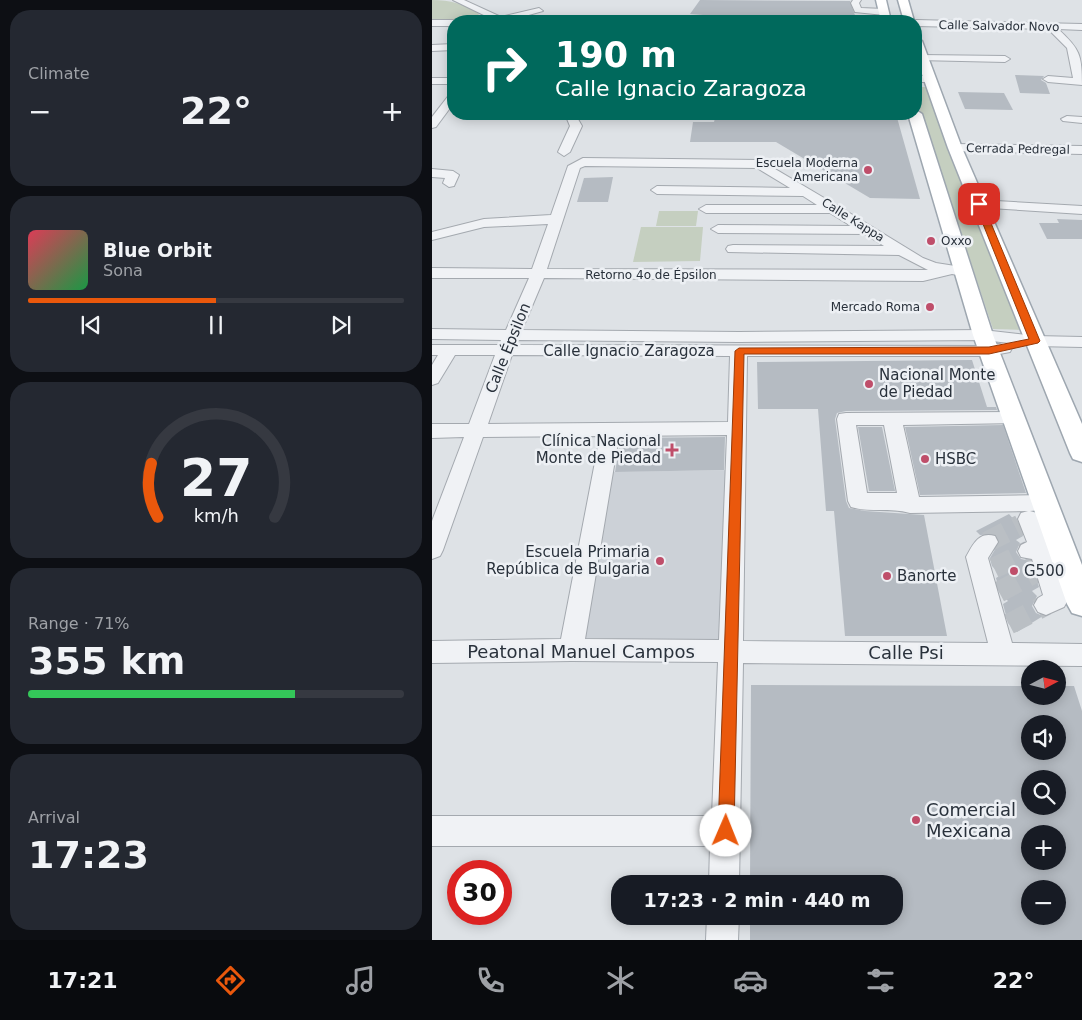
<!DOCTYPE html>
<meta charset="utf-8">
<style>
:root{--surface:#171b24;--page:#242831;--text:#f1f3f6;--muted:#9ea1a6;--line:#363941;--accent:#ea580c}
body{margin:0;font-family:"DejaVu Sans",sans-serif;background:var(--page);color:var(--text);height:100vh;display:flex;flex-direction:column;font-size:19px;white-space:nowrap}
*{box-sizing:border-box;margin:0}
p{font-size:16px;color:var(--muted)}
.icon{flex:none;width:28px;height:28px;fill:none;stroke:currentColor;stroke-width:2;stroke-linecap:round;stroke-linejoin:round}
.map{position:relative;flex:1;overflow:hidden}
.side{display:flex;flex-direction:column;gap:10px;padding:10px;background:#0d0f14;width:432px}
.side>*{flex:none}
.banner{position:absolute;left:15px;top:15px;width:475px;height:105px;border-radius:20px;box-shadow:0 2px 12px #0003;background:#00695c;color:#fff;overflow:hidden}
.needle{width:32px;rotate:83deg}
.buttons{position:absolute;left:589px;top:660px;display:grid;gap:10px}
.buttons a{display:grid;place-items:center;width:45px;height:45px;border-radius:50%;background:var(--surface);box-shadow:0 2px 12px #0003;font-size:25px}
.speed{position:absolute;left:15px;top:860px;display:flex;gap:10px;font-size:25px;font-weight:700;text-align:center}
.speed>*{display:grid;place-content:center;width:65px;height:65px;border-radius:50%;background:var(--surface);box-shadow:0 2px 12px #0003;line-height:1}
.speed .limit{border:8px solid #d22;background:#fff;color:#111}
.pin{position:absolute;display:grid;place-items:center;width:42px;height:42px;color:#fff;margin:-21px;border-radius:10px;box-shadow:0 2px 8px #0006}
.me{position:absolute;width:55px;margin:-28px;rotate:1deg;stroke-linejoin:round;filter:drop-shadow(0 0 4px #0008)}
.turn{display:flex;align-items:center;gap:18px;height:105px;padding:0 25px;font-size:22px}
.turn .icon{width:65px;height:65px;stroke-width:2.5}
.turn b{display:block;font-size:35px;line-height:42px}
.big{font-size:38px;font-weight:700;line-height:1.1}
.side .widget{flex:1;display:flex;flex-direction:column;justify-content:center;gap:8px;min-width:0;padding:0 18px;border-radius:20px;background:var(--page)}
.side .dial{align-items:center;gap:0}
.dial svg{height:130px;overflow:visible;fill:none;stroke:var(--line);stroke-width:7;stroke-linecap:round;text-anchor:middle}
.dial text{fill:var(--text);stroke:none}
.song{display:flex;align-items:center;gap:15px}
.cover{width:60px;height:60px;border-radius:8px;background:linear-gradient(135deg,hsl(350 70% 55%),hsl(140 70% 35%))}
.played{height:5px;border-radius:2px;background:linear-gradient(90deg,var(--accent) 50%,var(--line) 50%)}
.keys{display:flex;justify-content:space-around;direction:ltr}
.heat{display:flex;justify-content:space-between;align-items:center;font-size:28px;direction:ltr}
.charge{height:8px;border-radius:4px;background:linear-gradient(90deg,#34c759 71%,var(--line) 0)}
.trip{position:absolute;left:179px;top:875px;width:292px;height:50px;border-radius:20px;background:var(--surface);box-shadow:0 2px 12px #0003;font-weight:700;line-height:50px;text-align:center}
.tab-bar{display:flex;height:80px;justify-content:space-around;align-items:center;background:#090b0e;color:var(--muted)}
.tab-bar .icon{width:35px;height:35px}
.tab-bar .on{color:var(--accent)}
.tab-bar b{font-size:22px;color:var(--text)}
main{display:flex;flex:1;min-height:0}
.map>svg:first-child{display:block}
.built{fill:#ccd1d7}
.green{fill:#c5cfc0}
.building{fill:#b5bbc2;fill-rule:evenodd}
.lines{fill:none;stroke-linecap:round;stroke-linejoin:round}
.minor-tunnel{stroke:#babfc4;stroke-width:21;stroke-dasharray:21 11;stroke-linecap:butt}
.minor-casing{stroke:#a4a9af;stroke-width:2}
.major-casing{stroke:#9ea7b0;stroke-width:3}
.minor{fill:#f0f2f5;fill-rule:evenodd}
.major{fill:#fff;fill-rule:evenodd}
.route{fill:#ea580c;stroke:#983908}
.poi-dot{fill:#bf4e6a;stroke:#edf0f4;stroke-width:2}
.labels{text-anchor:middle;stroke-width:5;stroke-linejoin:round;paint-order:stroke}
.far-street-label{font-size:12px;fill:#29313b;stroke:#edf0f4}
.far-poi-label{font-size:12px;fill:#29313b;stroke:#edf0f4;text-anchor:end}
.street-label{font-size:15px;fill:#29313b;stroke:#edf0f4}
.poi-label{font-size:15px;fill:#29313b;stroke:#edf0f4;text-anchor:start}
.near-street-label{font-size:18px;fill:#29313b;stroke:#edf0f4}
.near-poi-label{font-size:18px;fill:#29313b;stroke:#edf0f4;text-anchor:start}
</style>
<main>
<section class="side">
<div class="widget"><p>Climate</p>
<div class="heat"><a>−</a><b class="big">22°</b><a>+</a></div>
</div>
<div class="widget">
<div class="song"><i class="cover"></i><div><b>Blue Orbit</b><p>Sona</p></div></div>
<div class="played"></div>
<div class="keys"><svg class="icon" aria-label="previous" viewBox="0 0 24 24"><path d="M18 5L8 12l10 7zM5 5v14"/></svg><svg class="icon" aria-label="pause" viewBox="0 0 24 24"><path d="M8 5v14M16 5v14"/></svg><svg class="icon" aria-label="next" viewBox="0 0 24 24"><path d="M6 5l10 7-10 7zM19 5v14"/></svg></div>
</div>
<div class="widget dial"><svg viewBox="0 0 100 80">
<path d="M14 69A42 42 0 1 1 86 69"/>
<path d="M14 69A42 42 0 0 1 10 36" stroke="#ea580c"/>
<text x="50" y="56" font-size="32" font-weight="700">27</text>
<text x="50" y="72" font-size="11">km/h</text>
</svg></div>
<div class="widget"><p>Range · 71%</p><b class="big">355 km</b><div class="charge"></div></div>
<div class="widget"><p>Arrival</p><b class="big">17:23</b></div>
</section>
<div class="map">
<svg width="650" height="940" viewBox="0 0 650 940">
<rect width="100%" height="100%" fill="#dee2e6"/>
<path class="built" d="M 304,470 L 299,652 L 139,650 L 172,472 Z"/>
<g class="green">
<path d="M 0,0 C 18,0 33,4 47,14 L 44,19 L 39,21 L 0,22 Z"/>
<path d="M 484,87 L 494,87 L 590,330 L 561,329 L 484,98 Z"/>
<path d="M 227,211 L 266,211 L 264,226 L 224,226 Z"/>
<path d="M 209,227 L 271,227 L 268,261 L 201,262 Z"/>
</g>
<g class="building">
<path d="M 268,0 L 418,1 L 425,21 L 266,21 L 271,15 L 258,14 Z"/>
<path d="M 583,75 L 612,76 L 609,80 L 614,83 L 618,94 L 588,93 Z"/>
<path d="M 526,92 L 572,93 L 581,110 L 533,109 Z"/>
<path d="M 284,114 L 464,114 L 488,199 L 438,198 L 344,142 L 258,142 L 261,122 L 282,122 Z"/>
<path d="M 181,177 L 176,202 L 145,202 L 152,178 Z"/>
<path d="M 625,219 L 650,220 L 650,239 L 615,239 L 607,223 L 627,223 Z"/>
<path d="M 540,360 L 555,407 L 564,407 L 565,410 L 414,411 L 405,413 L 403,419 L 414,501 L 417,508 L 433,511 L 492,515 L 515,636 L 413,636 L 402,511 L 394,511 L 386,409 L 326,409 L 325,362 Z"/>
<path d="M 571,425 L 594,493 L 488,495 L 473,427 Z"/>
<path d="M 426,427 L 450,427 L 463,491 L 437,491 Z"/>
<path d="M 293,437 L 292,470 L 183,472 L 189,438 Z"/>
<path d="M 577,514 L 585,523 L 591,536 L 584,540 L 588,543 L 584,552 L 589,559 L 599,561 L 593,565 L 603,575 L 607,587 L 600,591 L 605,596 L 600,606 L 604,613 L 611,616 L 585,632 L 576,623 L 571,604 L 576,601 L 568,593 L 564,578 L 569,575 L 560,566 L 558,558 L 568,541 L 563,534 L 548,535 L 544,531 Z"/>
<path d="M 319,685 L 598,686 L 598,696 L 625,696 L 625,686 L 642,686 L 650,711 L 650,940 L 318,940 L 318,916 L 462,916 L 462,884 L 318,884 ZM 598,724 L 625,724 L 625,751 L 598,751 ZM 598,779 L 625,779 L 625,806 L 598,806 ZM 598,834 L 625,834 L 625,861 L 598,861 ZM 598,889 L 625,889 L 625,916 L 598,916 Z"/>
</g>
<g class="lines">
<g class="minor-tunnel">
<path d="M 555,542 L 588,525"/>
<path d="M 562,568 L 597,551"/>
<path d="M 567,592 L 602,573"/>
<path d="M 577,624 L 614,605"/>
</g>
<defs>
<g id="minor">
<path d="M 21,0 L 32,0 L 69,17 L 107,8 L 111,11 L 75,21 L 64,21 Z"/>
<path d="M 421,0 L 429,0 L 427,3 L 429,8 L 452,9 L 456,12 L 452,15 L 423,12 L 419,3 Z"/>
<path d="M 220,16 L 232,19 L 233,21 L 217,21 L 217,17 Z"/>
<path d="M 0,20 L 21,20 L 24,21 L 21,21 L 21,26 L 0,26 Z"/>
<path d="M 484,20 L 650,24 L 650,30 L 626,29 C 648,49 650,55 650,85 L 616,82 L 611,79 L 616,76 L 641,78 L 635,48 L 616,29 L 484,26 L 484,21 L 481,21 Z"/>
<path d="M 21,44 L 21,50 L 0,51 L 0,45 Z"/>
<path d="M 489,55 L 573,56 L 578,59 L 573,62 L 486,60 L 484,58 Z"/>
<path d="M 484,76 L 497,76 L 502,79 L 497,82 L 484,82 Z"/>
<rect x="0" y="78" width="21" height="6"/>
<path d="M 21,94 L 21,104 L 4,127 L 0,128 L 0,117 L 17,95 Z"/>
<path d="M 133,114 L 143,114 L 150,126 L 138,152 L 132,156 L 126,152 L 138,126 Z"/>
<path d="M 635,116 L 650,117 L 650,123 L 631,121 L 629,119 Z"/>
<path d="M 523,144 L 650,146 L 650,154 L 519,151 L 517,148 Z"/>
<path d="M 151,158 L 328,160 L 404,205 L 410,206 L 411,209 L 491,258 L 504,263 L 536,268 L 539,271 L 531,276 L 520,274 L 491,281 L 112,278 L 90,330 L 307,332 L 551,330 L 603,336 L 650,337 L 650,347 L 603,346 L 551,340 L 307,342 L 86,340 L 84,345 L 557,346 L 572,343 L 578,344 L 580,348 L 578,352 L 557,356 L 315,356 L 311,641 L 556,643 L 534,557 C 541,544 547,531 563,536 L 566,542 L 556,558 L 580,643 L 650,644 L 650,666 L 311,663 L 307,884 L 277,884 L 278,846 L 0,846 L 0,816 L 280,816 L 286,662 L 139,661 L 0,663 L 0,641 L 129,639 L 168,436 L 51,437 L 11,550 L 8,556 L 0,559 L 0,521 L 32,437 L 0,438 L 0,424 L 37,424 L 63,355 L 23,355 L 6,383 L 0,385 L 0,365 L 6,355 L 0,355 L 0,345 L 67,345 L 69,340 L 0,339 L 0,329 L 74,330 L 97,278 L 0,278 L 0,268 L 100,269 L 116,224 L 52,227 L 0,240 L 0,232 L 52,219 L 119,215 L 136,166 ZM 153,166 L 325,168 L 358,188 L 225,186 L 219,190 L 225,194 L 371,196 L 385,205 L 274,205 L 267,209 L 274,213 L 398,213 L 419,226 L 286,225 L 279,229 L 286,233 L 433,234 L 452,246 L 301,245 L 296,246 L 294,249 L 296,252 L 467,255 L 496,270 L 115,269 L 148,168 ZM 80,355 L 298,356 L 296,422 L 56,424 ZM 295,435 L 287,640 L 153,639 L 187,436 Z"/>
<path d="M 0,169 L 21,171 L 27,175 L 22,186 L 17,187 L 11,183 L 13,178 L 0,177 Z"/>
<path d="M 547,200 L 650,206 L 650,214 L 542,207 L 540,204 Z"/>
<path d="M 582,412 L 589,413 L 591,418 L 589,423 L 471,425 L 487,497 L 612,495 L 619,497 L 622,503 L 619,509 L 598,511 L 605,513 L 608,519 L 636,600 L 632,607 L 614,615 L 606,612 L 602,605 L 606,598 L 611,595 L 600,559 L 589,557 L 586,551 L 589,545 L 595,542 L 586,519 L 589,513 L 596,511 L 478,513 C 458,507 438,513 419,507 L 416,501 L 405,419 L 407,414 L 414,413 ZM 424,425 L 452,425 L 465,493 L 435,493 Z"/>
<path d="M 275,916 L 307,916 L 306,940 L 274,940 Z"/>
</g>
<g id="major">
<path d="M 444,0 L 454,0 L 459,21 L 449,21 Z"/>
<path d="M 466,0 L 476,0 L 482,21 L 472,21 Z"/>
<path d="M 484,38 L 490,41 L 530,148 L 650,424 L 650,462 L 641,459 L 638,453 L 516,148 L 484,57 Z"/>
<path d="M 484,110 L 490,114 L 561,335 L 650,565 L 650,616 L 640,613 L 635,604 L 541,335 L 476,114 L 484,114 Z"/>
</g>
</defs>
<use href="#minor" class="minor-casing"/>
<use href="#major" class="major-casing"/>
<use href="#minor" class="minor"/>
<use href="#major" class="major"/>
</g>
<path class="route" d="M 547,202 L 551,204 L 608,341 L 606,343 L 557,354 L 312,354 L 302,831 L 300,837 L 294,839 L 288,837 L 286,831 L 303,351 L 307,348 L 557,347 L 597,339 L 543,204 Z"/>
<g class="poi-dot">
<circle cx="436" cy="170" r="5"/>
<circle cx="499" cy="241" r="5"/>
<circle cx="498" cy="307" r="5"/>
<circle cx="437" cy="384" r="5"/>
<path d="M237.5 442.5h5v5h5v5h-5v5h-5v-5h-5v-5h5z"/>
<circle cx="493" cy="459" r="5"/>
<circle cx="228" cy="561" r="5"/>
<circle cx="582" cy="571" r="5"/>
<circle cx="455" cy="576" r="5"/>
<circle cx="484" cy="820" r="5"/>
</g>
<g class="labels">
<g class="far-street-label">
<text transform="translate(567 26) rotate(1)" y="4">Calle Salvador Novo</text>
<text transform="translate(586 149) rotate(1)" y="4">Cerrada Pedregal</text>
<text transform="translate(421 220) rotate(32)" y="4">Calle Kappa</text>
<text x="219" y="279">Retorno 4o de Épsilon</text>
</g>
<g class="far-poi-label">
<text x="426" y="167">Escuela Moderna<tspan x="426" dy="14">Americana</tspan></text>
<text x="509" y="245" text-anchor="start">Oxxo</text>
<text x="488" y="311">Mercado Roma</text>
</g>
<g class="street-label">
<text transform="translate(76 348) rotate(-68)" y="5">Calle Épsilon</text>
<text x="197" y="356">Calle Ignacio Zaragoza</text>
</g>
<g class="poi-label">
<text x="447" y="380">Nacional Monte<tspan x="447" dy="17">de Piedad</tspan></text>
<text x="229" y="446" text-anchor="end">Clínica Nacional<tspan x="229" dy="17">Monte de Piedad</tspan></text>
<text x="503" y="464">HSBC</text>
<text x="218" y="557" text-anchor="end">Escuela Primaria<tspan x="218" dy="17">República de Bulgaria</tspan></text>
<text x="592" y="576">G500</text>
<text x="465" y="581">Banorte</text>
</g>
<g class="near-street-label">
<text x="149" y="658">Peatonal Manuel Campos</text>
<text x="474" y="659">Calle Psi</text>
</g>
<g class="near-poi-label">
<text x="494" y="816">Comercial<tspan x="494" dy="21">Mexicana</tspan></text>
</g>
</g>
</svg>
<div class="buttons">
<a><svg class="needle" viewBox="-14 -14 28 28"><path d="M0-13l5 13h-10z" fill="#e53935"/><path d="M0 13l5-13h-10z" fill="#9ea1a6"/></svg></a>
<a><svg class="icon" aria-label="sound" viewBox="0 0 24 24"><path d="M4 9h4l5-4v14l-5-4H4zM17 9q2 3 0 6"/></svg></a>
<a><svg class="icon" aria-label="search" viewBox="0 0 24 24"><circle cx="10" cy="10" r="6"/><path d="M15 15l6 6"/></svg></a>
<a>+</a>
<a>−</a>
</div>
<div class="speed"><div class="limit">30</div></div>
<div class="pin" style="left:547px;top:204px;background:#d93025"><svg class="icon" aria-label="arrive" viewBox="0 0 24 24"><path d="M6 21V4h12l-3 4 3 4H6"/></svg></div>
<svg class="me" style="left:294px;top:831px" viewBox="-20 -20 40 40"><circle r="19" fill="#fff"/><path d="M0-13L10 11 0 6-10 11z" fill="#ea580c"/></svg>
<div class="trip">17:23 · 2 min · 440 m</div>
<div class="banner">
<div class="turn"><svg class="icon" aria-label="right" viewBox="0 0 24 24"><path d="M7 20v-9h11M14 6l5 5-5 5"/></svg><div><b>190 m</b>Calle Ignacio Zaragoza</div></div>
</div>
</div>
</main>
<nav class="tab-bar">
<b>17:21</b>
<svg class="icon on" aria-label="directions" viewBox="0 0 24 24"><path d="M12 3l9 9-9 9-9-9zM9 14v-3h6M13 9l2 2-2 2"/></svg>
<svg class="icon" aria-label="music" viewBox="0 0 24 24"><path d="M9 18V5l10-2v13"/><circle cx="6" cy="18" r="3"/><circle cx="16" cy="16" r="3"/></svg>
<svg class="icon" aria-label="phone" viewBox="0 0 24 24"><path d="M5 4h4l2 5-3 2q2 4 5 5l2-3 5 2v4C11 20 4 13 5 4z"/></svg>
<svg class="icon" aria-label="climate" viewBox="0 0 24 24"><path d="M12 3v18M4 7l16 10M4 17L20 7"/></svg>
<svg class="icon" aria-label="car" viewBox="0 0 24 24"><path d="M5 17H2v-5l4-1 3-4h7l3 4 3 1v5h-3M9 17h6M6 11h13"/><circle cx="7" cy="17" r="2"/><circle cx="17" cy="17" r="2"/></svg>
<svg class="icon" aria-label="filters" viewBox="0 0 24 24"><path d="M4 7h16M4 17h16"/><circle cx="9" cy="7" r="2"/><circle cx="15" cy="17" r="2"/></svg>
<b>22°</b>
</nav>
